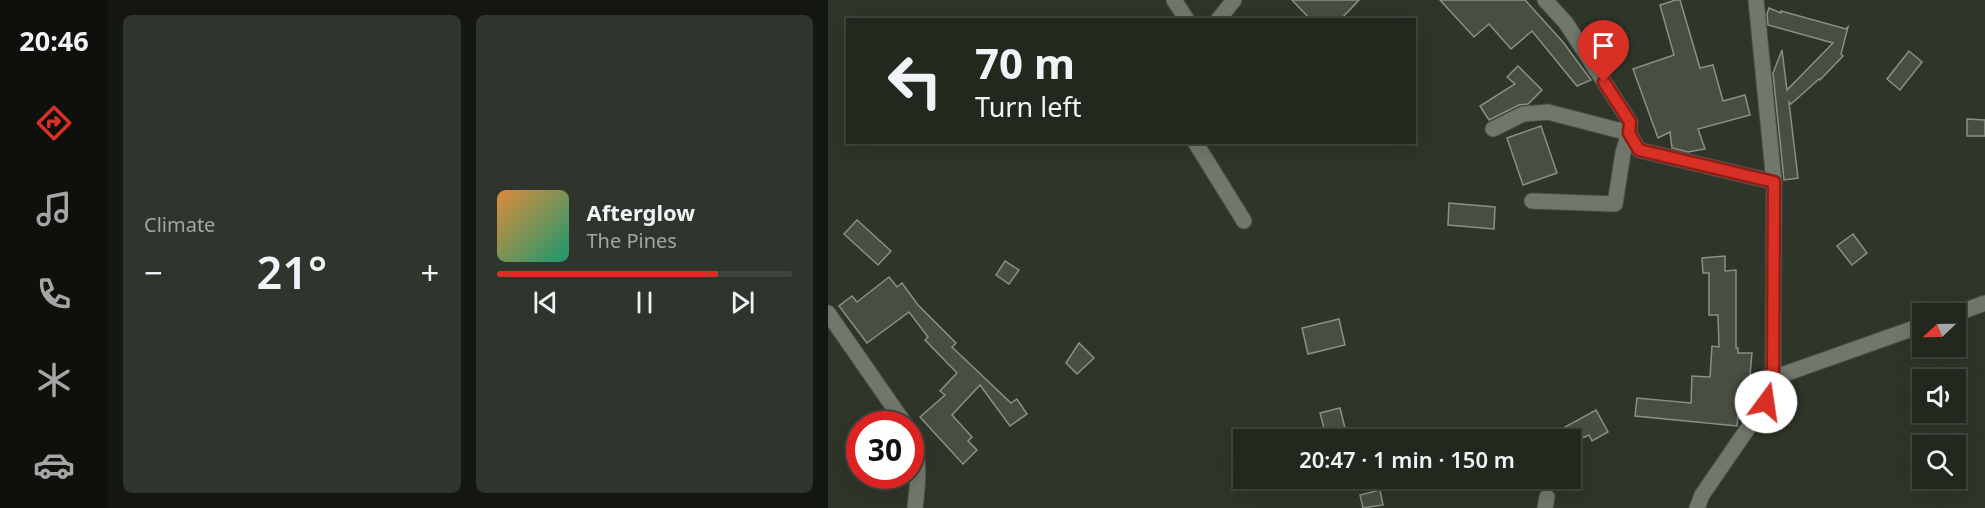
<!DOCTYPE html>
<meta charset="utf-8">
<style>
:root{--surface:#23281f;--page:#2f342c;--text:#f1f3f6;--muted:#a3a6a4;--line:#40443d;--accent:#d93025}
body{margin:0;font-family:"Noto Sans",sans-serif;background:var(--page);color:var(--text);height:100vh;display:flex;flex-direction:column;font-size:22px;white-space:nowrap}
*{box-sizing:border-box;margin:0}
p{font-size:20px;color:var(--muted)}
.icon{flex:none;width:33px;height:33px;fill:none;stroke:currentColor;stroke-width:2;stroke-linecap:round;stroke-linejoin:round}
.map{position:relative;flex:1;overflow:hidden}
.sheet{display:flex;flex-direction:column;gap:15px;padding:15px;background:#131611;width:720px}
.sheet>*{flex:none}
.guide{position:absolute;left:18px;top:18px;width:570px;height:126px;border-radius:0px;box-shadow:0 6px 24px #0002,0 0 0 2px var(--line);background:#23281f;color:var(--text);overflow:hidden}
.needle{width:39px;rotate:248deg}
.buttons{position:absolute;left:1084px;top:303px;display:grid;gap:12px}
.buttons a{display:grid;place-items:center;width:54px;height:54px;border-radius:0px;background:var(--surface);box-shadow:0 6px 24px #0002,0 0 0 2px var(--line);font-size:30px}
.speed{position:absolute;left:18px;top:411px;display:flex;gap:12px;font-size:30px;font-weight:700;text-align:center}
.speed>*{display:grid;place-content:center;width:78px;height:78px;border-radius:50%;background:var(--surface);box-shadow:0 6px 24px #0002,0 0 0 2px var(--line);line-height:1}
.speed .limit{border:9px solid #d22;background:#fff;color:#111}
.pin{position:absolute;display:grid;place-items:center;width:51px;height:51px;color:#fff;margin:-62px -26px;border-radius:50% 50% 50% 0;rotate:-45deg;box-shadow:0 0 6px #0007}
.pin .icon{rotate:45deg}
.me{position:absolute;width:66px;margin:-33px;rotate:14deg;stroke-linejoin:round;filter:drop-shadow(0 0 4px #0008)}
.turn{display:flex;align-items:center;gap:21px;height:126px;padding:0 30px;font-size:27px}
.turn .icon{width:78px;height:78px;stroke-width:2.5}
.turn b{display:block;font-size:42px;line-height:51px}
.big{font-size:45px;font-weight:600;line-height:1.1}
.sheet .widget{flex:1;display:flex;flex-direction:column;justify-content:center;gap:9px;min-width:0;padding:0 21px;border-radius:9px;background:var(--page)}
.song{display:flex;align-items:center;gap:18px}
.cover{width:72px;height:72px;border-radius:9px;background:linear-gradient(135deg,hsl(30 70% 55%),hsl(160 70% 35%))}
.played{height:6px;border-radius:3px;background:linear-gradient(90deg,var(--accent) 75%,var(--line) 75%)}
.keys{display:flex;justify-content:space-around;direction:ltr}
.heat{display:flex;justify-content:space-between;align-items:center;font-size:33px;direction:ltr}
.sheet .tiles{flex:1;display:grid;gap:15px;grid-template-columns:repeat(2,1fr)}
.trip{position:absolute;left:405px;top:429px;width:348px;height:60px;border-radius:0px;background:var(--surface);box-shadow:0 6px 24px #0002,0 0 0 2px var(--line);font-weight:600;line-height:60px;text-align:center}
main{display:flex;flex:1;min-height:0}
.tab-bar{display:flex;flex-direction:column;width:108px;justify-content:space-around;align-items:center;background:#0e100c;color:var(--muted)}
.tab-bar .icon{width:42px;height:42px}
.tab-bar .active{color:var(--accent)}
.tab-bar b{font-size:27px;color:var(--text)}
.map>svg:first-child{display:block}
.building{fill:#484f42;stroke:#899183;stroke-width:1.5}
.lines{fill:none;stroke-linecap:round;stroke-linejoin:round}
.minor-casing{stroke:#4d5249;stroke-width:17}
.minor{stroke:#71786b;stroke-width:15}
.route-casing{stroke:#8d1f18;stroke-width:15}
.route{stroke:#d93025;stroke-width:10}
</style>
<main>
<nav class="tab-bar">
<b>20:46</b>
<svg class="icon active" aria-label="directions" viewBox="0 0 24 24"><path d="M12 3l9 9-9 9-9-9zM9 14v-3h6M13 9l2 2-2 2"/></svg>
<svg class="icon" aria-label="music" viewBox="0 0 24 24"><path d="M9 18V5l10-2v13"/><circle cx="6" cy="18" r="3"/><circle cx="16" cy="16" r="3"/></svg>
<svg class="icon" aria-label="phone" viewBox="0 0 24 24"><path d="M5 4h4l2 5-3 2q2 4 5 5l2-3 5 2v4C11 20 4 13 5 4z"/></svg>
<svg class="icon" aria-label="climate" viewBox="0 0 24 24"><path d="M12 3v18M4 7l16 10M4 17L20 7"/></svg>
<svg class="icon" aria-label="car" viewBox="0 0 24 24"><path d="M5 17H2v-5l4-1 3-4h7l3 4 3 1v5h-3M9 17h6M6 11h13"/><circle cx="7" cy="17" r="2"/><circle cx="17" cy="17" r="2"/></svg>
</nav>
<section class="sheet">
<div class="tiles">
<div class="widget"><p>Climate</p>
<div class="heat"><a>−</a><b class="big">21°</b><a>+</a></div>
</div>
<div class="widget">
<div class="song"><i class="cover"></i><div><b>Afterglow</b><p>The Pines</p></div></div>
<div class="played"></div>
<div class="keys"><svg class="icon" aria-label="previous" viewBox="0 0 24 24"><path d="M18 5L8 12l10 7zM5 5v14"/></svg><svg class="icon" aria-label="pause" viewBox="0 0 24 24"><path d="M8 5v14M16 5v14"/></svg><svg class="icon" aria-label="next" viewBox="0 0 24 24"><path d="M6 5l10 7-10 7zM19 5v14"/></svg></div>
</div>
</div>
</section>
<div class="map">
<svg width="1157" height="508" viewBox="0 0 1157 508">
<rect width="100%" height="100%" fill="#2f3529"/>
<g class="building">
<path d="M 464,0 L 531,0 L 512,20 L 483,20 Z"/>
<path d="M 612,0 L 697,0 L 735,42 L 763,80 L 749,86 L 704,31 L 683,49 L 661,24 L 646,37 Z"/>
<path d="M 848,0 L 852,0 L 872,68 L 885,65 L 895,101 L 917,95 L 922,115 L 870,129 L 877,149 L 860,152 L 844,148 L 842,132 L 830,138 L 805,69 L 846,55 L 832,5 Z"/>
<path d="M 941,8 L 953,13 L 953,11 L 1018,29 L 1020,27 L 1013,54 L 1015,56 L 992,80 L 991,79 L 963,104 L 961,102 L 970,178 L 956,180 L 945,73 L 954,50 L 959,90 L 1005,43 L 940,25 L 939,14 Z"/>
<path d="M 1081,51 L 1094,62 L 1072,90 L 1059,79 Z"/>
<path d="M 690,66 L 714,90 L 700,104 L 691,105 L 661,120 L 652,106 L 687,84 L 679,77 Z"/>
<path d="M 1139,119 L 1157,120 L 1157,136 L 1139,136 Z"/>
<path d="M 713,126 L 729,173 L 695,185 L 679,138 Z"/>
<path d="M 621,203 L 667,207 L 666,229 L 620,225 Z"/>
<path d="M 29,220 L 63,251 L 50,265 L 16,234 Z"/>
<path d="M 1025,234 L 1039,253 L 1024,265 L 1009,246 Z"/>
<path d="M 897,256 L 897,271 L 908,270 L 908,348 L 910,348 L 910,353 L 924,353 L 920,397 L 912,396 L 909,426 L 807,416 L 809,398 L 863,403 L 864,376 L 882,377 L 884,346 L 891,347 L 890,315 L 881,315 L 881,273 L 875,273 L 874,258 Z"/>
<path d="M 177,261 L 191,270 L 181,284 L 168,275 Z"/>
<path d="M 61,277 L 69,287 L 74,283 L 90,305 L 128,343 L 124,347 L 183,403 L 189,399 L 199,414 L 182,426 L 152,385 L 124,415 L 144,437 L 140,441 L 149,450 L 135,464 L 92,417 L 117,395 L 112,391 L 129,373 L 97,340 L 100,337 L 81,312 L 39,343 L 11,306 L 24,296 L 29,302 Z"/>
<path d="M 511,319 L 517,345 L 480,354 L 474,328 Z"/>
<path d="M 251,343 L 266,358 L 249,374 L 238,363 Z"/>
<path d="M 512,408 L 520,440 L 499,440 L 492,413 Z"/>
<path d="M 768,410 L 780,432 L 764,441 L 761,435 L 743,443 L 737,427 Z"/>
<path d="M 552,490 L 555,505 L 535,508 L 532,495 Z"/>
</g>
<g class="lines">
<defs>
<g id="minor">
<path d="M 346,0 L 359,20"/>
<path d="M 390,20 L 406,0"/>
<path d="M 665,129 L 695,114 L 720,112 L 801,133 L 811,150 L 946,182"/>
<path d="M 367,142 L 416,221"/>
<path d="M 704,201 L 787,204 L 795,153 L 801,133 L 802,122 L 738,23 L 717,0"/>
<path d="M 0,313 L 77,424"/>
<path d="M 1127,314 L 1157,303"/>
<path d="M 945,378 L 1095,325"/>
<path d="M 82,434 C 93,458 90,482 87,508"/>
<path d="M 717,508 L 719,497"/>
<path d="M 869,508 L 874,495 L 938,402 L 945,378 L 946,182 L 928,0"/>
</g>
</defs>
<use href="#minor" class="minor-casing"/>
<use href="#minor" class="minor"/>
</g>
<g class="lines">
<defs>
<path id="route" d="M 776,82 L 802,122 L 801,133 L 811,150 L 946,182 L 945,378 L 938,402"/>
</defs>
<use href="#route" class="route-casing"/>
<use href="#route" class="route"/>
</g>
</svg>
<div class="buttons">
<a><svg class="needle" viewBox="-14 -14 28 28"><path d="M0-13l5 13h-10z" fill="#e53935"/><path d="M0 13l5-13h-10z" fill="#a3a6a4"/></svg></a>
<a><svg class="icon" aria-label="sound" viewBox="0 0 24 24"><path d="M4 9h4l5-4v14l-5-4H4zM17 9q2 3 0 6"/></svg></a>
<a><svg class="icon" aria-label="search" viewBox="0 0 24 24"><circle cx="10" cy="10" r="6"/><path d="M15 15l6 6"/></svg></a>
</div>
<div class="speed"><div class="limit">30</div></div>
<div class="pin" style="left:776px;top:82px;background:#d93025"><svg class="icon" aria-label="arrive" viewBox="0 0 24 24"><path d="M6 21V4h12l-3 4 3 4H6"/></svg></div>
<svg class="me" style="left:938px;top:402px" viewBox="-20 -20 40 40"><circle r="19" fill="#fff"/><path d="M0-13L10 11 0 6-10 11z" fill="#d93025"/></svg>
<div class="trip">20:47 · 1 min · 150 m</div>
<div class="guide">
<div class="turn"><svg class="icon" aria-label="left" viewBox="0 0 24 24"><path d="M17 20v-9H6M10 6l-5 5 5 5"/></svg><div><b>70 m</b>Turn left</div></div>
</div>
</div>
</main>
